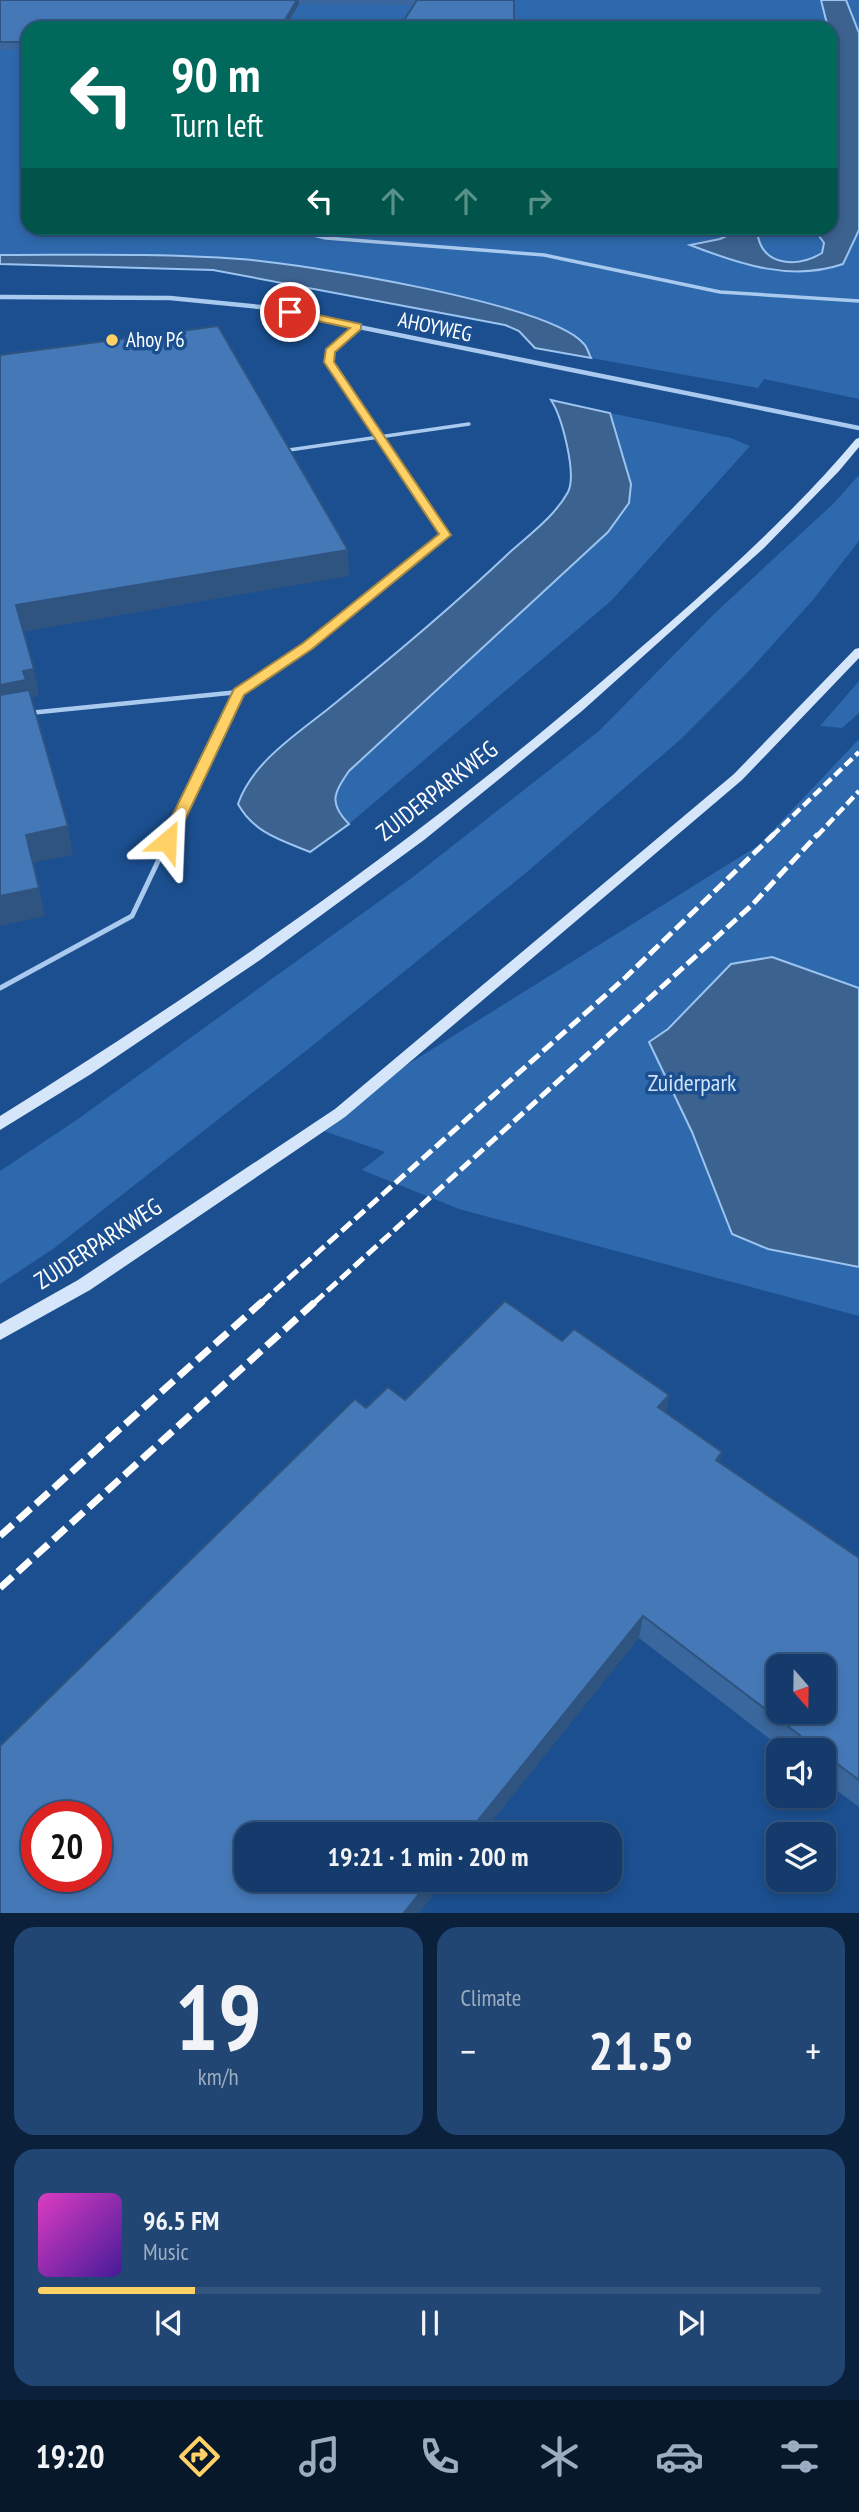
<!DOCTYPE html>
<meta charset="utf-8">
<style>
:root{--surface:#143b6b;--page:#214673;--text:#f1f3f6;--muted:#9dadc1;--line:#33557e;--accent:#ffd166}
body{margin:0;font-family:"PT Sans Narrow",sans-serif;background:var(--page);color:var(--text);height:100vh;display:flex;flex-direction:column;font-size:26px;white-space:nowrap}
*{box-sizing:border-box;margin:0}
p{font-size:23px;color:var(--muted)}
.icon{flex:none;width:38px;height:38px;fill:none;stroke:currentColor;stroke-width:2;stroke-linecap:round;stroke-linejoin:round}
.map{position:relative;height:1913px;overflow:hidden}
.panel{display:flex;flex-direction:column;gap:14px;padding:14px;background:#0b203b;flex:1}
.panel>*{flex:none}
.top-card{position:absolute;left:21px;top:21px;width:817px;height:214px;border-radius:21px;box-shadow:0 4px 10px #0003,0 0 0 2px var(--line);background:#00695c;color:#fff;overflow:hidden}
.needle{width:46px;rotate:160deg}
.fabs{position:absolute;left:766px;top:1654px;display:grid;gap:14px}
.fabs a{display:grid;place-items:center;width:70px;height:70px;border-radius:14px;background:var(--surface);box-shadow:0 4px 10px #0003,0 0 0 2px var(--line);font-size:35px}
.speed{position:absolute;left:21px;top:1801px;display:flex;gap:14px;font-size:35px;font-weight:700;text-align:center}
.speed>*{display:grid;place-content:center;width:91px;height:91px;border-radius:50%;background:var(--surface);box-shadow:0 4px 10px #0003,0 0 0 2px var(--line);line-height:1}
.speed .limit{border:10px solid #d22;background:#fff;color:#111}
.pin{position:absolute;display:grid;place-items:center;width:60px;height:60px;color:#fff;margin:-30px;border:4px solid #fff;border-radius:50%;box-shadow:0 2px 7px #0007}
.me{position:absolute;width:77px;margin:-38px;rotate:26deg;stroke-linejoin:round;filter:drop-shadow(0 0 5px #0008)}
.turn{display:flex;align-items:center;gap:24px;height:147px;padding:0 35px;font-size:32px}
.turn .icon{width:91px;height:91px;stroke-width:2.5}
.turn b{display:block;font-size:49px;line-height:60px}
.lanes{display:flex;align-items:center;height:66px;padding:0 35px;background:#0003;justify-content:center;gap:35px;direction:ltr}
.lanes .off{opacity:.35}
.big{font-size:52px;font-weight:800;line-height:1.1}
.panel .card{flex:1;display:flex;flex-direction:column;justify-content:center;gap:10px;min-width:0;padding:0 24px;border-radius:21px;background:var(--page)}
.panel .dial{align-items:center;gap:0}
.dial b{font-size:91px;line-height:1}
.song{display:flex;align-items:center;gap:21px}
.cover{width:84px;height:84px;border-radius:10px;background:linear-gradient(135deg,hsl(310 70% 55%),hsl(260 70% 35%))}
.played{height:7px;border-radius:4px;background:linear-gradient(90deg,var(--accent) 20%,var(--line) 20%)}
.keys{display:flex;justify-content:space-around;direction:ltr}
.heat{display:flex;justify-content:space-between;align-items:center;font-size:38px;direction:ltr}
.panel .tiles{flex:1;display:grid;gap:14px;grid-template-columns:1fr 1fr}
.card:last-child{grid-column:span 2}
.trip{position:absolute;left:234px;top:1822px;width:388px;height:70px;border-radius:21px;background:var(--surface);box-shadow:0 4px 10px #0003,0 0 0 2px var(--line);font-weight:800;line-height:70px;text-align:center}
.tabs{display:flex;height:112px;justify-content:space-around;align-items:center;background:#08182b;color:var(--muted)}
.tabs .icon{width:49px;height:49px}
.tabs .selected{color:var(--accent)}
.tabs b{font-size:32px;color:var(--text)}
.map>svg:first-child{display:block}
.green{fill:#2e69ad;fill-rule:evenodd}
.water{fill:#3c6290;stroke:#9cc4f0;stroke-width:2}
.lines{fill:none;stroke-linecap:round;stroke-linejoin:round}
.service-far2{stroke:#a9c9ee;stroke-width:3.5}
.service-far1{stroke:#a9c9ee;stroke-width:4.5}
.service{stroke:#a9c9ee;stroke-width:5}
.minor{stroke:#a9c9ee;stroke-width:4.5}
.secondary{fill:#d6e6fa;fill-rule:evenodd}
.rail-far2{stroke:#fff;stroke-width:4.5;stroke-dasharray:10 4.5;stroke-linecap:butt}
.rail-far1{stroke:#fff;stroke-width:5;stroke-dasharray:13 5;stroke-linecap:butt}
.rail{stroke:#fff;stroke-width:7;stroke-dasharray:17 7;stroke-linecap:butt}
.wall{fill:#3a679d}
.shaded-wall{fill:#305480}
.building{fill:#4478b7;stroke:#305480;stroke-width:2;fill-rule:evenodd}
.route{fill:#ffd166;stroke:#a68842;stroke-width:2}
.poi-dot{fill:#ffd166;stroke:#1b4f8f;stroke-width:2.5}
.labels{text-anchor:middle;stroke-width:7;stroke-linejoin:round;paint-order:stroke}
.far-street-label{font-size:21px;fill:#fff;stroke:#1b4f8f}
.far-poi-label{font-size:21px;fill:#fff;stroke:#1b4f8f;text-anchor:start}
.street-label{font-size:24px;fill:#fff;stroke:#1b4f8f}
.park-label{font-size:24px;fill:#cfe3fa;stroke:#1b4f8f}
</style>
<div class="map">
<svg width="859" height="1914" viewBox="0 0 859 1914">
<rect width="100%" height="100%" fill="#1b4f8f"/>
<g class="green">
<path d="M 0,0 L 859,0 L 859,399 L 764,379 L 758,388 L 591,358 L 583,343 L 572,336 L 242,270 L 0,261 ZM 28,28 L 831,28 L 831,228 L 28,228 Z"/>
<path d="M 610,413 L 731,438 L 750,446 L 612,600 L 349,824 C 328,803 334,793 349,771 L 608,532 L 629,503 L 631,484 Z"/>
<path d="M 859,475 L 859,541 L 812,601 L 749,671 L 681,739 L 527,872 L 317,1042 L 53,1249 L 0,1284 L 0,1171 L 78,1119 L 413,877 L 599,731 L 714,614 L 834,503 Z"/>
<path d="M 859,681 L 859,713 L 842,728 L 820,726 Z"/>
<path d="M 859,739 L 859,1316 L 459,1209 L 362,1170 L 385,1152 L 309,1126 L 759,845 Z"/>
</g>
<g class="water">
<path d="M 821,0 L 846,0 L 859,33 L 859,230 L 843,264 C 791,282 739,264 690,245 L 720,239 L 745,228 L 783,228 L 767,230 L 758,237 C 765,267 799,267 822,253 L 824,243 L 817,233 L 805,228 L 831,228 L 833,54 L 831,28 L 828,28 Z"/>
<path d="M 0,255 C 80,255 160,253 240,259 C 299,263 550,303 584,344 C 587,347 589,354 591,358 L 535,348 L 519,331 L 505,325 L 213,270 L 0,264 Z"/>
<path d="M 551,400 L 610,413 L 631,484 L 629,503 L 608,532 L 349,771 C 334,793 328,803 349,824 L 310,852 C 281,840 254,833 238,804 C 252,763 295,735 328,709 C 390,659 451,608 509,553 C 529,535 555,516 568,492 C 577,474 562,417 551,400 Z"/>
<path d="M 772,957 L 859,988 L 859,1267 L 768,1249 L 732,1234 L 692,1132 L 649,1042 L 668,1029 L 731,964 Z"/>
</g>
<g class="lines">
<g class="service-far2">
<path d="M 296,228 L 301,232 L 326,238 L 544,255 L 720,292 L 859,301"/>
<path d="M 357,326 L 330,351 L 329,362 L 408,480"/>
<path d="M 289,450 L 469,424"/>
</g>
<g class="service-far1">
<path d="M 29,713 L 239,692"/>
<path d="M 170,836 L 239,692 L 308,646 L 445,535 L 407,478"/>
</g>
<path class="service" d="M 0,988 L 132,916 L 171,834"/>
<path class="minor" d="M 0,297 L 170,298 L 260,307 L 859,428"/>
<g class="secondary">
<path d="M 859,438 L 859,447 L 839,471 L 764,548 L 582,711 L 503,776 L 424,840 L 260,960 L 91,1074 L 0,1130 L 0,1116 C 218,980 428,833 622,664 C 704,593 786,522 856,439 Z"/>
<path d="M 859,648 L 859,658 L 742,780 L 345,1117 L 90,1290 L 0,1340 L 0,1324 L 78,1280 L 335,1109 L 734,774 L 855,649 Z"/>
</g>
<g class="rail-far2">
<path d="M 772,836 L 859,752"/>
<path d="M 817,836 L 859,791"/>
</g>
<g class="rail-far1">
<path d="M 261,1303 L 626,977 L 774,834"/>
<path d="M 314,1303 L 752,905 L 818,834"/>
</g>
<g class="rail">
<path d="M 0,1536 L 263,1301"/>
<path d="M 0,1588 L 316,1301"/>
</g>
</g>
<g class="wall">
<path d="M 0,0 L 514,0 L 414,5 L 299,4 L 28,28 L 28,50 L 0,50 Z"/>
<path d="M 562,1341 L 669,1395 L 666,1412 L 720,1462 L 859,1558 L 859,1807 L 824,1781 L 824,1750 L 784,1750 L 639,1638 L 366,1408 L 405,1400 Z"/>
</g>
<g class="shaded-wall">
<path d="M 297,0 L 299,0 L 299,4 L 285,28 L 280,28 Z"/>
<path d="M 348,550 L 349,576 L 21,632 L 16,605 Z"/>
<path d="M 34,669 L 39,696 L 29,698 L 0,713 L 0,685 L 23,671 Z"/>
<path d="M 68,826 L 73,855 L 31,863 L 26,835 Z"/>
<path d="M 39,888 L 45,916 L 0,926 L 0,896 Z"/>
<path d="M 669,1395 L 665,1419 L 658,1407 Z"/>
<path d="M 722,1452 L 717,1475 L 716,1460 Z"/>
<path d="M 643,1616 L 639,1638 L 482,1834 L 467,1834 Z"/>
<path d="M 430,1880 L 446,1880 L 418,1914 L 403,1914 Z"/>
</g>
<g class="building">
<path d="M 0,0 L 297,0 L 280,28 L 28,28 L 28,42 L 0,42 Z"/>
<path d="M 417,0 L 514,0 L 514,28 L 399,28 Z"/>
<path d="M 218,326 L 348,550 L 16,605 L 34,669 L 23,671 L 26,680 L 0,685 L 0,355 Z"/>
<path d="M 29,690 L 68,826 L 26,835 L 39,888 L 0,896 L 0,695 Z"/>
<path d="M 505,1301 L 562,1341 L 574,1329 L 669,1395 L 658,1407 L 722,1452 L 716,1460 L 859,1558 L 859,1780 L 824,1754 L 824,1750 L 819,1750 L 643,1616 L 467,1834 L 247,1834 L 247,1880 L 430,1880 L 403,1914 L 0,1914 L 0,1746 L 355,1399 L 366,1408 L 388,1387 L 405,1400 ZM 779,1666 L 824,1666 L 824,1712 L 779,1712 ZM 37,1816 L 96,1816 L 96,1876 L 37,1876 Z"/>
</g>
<path class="route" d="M 290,309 L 361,324 L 361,329 L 335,352 L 334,362 L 451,535 L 312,649 L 244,695 L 175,841 L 167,846 L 160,841 L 234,689 L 303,643 L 439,534 L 324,362 L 326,349 L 350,328 L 287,314 L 285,312 Z"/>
<circle class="poi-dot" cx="112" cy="340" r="7"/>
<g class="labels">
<g class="far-street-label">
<text transform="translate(435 327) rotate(12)" y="7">AHOYWEG</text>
</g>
<g class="far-poi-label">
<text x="126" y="347">Ahoy P6</text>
</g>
<g class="street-label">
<text transform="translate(437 791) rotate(-38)" y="8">ZUIDERPARKWEG</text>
<text transform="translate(98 1244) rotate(-33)" y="8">ZUIDERPARKWEG</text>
</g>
<g class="park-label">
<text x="692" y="1091">Zuiderpark</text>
</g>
</g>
</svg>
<div class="fabs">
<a><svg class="needle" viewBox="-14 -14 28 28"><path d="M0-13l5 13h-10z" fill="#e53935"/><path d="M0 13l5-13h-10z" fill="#9dadc1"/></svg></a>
<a><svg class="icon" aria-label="sound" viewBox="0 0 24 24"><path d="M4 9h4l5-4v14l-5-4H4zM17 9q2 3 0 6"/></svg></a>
<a><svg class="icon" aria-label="layers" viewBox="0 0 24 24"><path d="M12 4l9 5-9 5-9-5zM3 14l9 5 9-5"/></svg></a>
</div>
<div class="speed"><div class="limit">20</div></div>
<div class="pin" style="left:290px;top:312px;background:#d93025"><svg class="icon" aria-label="arrive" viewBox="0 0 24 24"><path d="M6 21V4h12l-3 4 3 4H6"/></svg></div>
<svg class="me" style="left:167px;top:841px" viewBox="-20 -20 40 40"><path d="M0-17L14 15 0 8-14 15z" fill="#ffd166" stroke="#fff" stroke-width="4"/></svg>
<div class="trip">19:21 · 1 min · 200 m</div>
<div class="top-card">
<div class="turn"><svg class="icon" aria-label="left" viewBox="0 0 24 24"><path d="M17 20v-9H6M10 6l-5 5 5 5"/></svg><div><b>90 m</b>Turn left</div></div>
<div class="lanes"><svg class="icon" aria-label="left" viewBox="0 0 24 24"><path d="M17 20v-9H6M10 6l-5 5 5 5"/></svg><svg class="icon off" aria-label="ahead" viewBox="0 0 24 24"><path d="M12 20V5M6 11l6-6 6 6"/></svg><svg class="icon off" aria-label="ahead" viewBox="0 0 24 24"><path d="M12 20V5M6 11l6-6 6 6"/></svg><svg class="icon off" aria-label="right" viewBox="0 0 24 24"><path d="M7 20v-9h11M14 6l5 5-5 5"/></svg></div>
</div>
</div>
<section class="panel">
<div class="tiles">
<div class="card dial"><b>19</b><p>km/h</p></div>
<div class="card"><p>Climate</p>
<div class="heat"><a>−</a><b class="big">21.5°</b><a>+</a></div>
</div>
<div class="card">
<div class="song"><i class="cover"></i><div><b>96.5 FM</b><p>Music</p></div></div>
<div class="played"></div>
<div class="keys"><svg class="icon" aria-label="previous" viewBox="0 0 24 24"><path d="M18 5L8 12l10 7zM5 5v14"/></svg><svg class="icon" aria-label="pause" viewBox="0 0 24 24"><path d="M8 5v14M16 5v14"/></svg><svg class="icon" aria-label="next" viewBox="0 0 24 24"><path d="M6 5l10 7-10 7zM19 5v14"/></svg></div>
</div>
</div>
</section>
<nav class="tabs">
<b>19:20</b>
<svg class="icon selected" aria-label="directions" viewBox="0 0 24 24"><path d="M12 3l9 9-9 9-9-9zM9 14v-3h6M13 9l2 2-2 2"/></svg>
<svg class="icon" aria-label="music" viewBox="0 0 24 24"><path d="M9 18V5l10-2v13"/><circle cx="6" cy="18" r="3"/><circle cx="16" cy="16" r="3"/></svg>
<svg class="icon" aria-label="phone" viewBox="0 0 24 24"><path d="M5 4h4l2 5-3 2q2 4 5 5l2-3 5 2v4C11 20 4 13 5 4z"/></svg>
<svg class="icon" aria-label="climate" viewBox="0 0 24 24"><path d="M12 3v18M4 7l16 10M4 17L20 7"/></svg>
<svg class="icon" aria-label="car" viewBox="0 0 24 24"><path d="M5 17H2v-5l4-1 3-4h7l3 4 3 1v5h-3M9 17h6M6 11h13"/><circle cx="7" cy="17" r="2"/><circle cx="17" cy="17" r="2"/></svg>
<svg class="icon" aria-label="filters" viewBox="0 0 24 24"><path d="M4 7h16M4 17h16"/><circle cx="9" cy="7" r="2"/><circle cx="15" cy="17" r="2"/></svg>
</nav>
